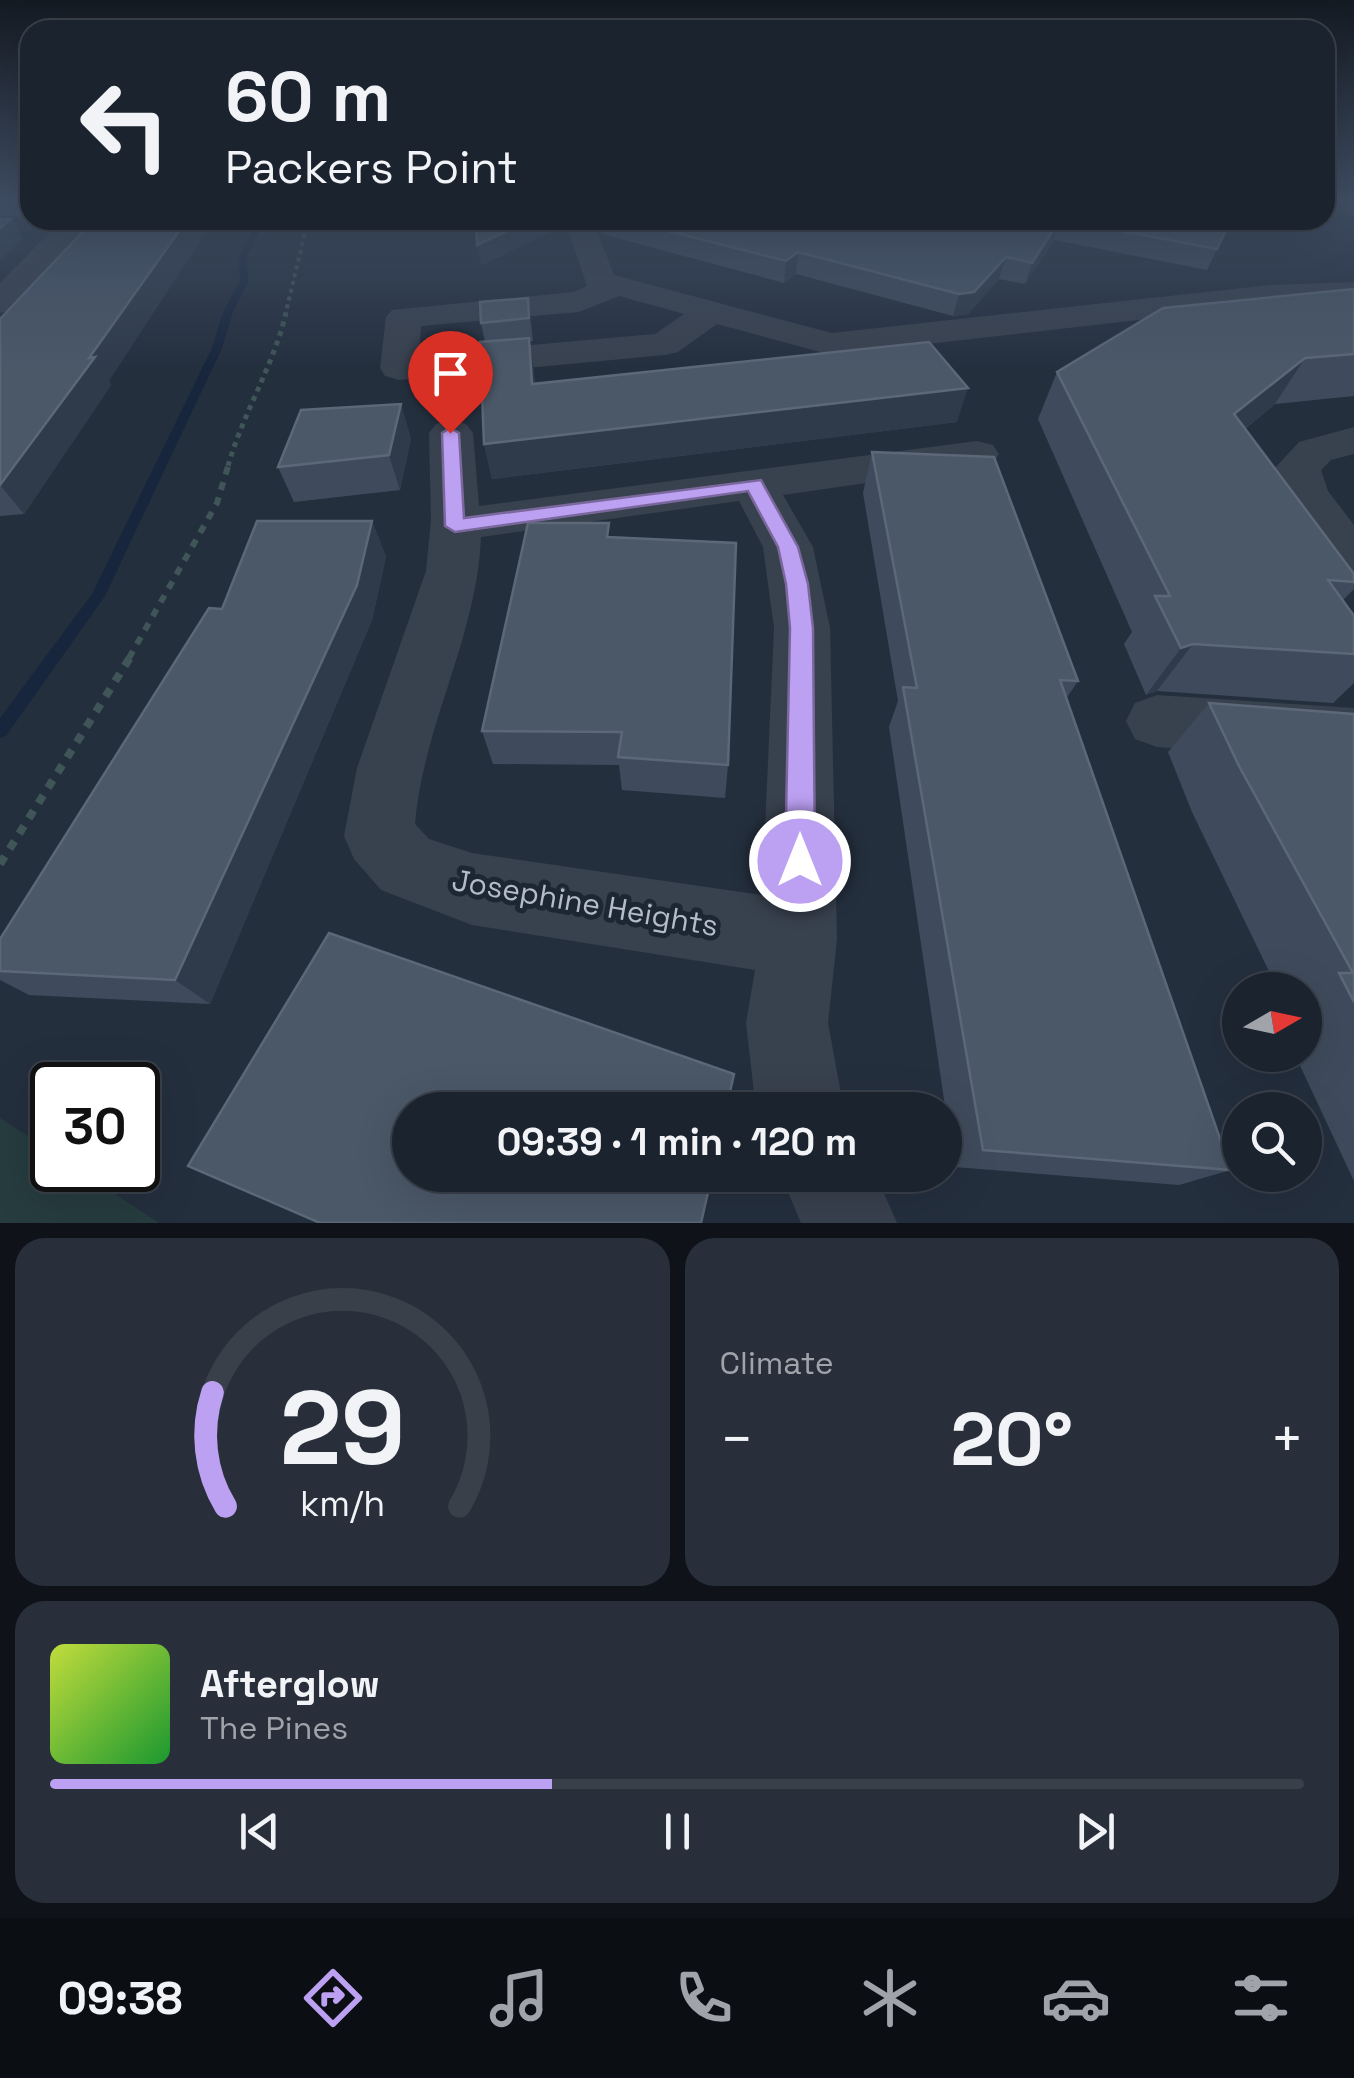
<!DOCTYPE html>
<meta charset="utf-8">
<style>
:root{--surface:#1b232e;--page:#282f3a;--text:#f1f3f6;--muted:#a0a4aa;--line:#39404a;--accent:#bca0f2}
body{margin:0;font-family:"Space Grotesk",sans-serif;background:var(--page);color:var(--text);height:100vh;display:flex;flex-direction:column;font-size:38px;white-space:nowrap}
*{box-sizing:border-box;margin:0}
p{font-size:32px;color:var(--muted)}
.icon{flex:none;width:55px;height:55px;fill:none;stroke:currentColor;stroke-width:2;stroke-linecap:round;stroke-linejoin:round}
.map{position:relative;height:1223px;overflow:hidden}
.details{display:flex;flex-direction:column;gap:15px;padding:15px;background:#0f1319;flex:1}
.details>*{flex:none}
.guide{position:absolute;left:20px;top:20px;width:1315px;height:210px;border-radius:30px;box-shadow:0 10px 40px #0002,0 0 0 2px var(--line);background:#1b232e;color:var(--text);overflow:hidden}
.needle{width:65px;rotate:81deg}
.controls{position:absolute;left:1222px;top:972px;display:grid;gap:20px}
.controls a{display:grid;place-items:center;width:100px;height:100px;border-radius:50%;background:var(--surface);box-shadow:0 10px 40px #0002,0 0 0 2px var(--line);font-size:50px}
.speed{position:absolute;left:30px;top:1062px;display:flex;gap:20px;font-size:50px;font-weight:700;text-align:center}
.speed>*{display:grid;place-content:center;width:130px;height:130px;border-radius:50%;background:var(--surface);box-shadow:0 10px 40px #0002,0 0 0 2px var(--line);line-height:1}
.speed .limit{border:5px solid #111;border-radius:15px;background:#fff;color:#111}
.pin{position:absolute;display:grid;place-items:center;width:85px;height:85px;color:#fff;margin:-102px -42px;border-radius:50% 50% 50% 0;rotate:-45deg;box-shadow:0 0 10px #0007}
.pin .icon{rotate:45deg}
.me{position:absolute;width:110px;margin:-55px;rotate:0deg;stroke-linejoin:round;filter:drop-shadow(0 0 8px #0008)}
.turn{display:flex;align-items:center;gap:35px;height:210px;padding:0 40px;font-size:45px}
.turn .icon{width:130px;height:130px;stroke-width:2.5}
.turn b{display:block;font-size:70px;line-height:85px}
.big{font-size:75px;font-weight:700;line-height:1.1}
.details .widget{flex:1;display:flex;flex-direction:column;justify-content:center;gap:15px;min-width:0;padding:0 35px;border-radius:30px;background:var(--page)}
.details .dial{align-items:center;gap:0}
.dial svg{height:260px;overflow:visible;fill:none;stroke:var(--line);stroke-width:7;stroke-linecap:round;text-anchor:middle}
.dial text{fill:var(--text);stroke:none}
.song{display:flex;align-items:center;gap:30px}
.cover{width:120px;height:120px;border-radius:15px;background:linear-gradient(135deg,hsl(70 70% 55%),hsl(130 70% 35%))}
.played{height:10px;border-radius:5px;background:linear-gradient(90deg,var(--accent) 40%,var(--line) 40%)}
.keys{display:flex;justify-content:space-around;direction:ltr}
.heat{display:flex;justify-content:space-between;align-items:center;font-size:55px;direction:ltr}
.details .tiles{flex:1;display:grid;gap:15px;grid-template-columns:1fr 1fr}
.widget:last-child{grid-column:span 2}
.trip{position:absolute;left:392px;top:1092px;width:570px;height:100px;border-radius:50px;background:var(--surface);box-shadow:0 10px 40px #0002,0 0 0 2px var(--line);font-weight:700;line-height:100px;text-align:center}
.tab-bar{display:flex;height:160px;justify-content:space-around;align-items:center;background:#0b0e12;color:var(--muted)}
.tab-bar .icon{width:70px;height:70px}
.tab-bar .current{color:var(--accent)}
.tab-bar b{font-size:45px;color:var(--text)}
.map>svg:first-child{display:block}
.green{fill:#263c3f}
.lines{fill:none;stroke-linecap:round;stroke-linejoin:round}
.stream{fill:#17263c;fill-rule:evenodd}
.path-far3{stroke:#3f5557;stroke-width:4;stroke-dasharray:4 4;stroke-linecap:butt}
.path-far2{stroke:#3f5557;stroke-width:5;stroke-dasharray:5 5;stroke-linecap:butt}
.path-far1{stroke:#3f5557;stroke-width:6;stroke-dasharray:8 8;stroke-linecap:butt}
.path{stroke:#3f5557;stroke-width:8;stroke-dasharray:9 9;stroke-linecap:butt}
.street{fill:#38414e;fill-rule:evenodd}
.wall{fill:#3f4b5c}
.shaded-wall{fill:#2f3b4b}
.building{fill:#4b5868;stroke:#5c6777;stroke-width:2.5}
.route{fill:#bca0f2;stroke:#7a689d;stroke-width:2.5}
.labels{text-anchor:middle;stroke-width:10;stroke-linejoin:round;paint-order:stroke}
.street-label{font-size:30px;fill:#b4bcc9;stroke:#1d2633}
</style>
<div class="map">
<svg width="1354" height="1223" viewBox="0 0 1354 1223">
<rect width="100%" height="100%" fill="#242f3e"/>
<path class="green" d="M 0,1118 L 52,1152 L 52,1170 L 79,1170 L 159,1223 L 0,1223 Z"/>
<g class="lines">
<path class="stream" d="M 258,220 L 266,220 L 247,256 L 248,282 L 233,312 L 222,348 L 105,596 L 6,736 L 0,738 L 0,718 L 92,594 L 212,348 L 223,312 L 240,282 L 239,256 Z"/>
<path class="path-far3" d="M 285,316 L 308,220"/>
<path class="path-far2" d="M 228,466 C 243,413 273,367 286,313"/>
<path class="path-far1" d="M 129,658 L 217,503 L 229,463"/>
<path class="path" d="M 0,864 L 131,656"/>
<g class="street">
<path d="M 1325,198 L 1354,199 L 1354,217 L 1325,207 Z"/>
<path d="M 62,220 L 92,220 L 12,310 L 0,313 L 0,283 Z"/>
<path d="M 565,220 L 593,220 L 614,275 L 832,333 L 1270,285 L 1354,282 L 1354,302 L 1270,305 L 831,355 L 717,324 L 678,352 L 665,355 L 399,380 L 385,376 L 380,368 L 386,317 L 392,310 L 573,292 L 587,286 ZM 619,296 L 684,314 L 655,334 L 419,355 L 421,326 L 579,312 Z"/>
<path d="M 451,420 L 466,424 L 473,433 L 479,506 L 977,441 L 993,445 L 999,454 L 993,463 L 977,467 L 783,495 L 813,547 L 830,628 L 837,939 L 828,1023 L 844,1110 L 756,1110 L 746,1023 L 755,970 L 472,925 L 381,890 L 354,859 L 344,836 L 357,768 L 426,571 L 431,520 L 429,433 L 436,424 ZM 739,501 L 763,547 L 774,628 L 762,895 L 472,853 L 429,839 L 415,824 C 423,726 477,637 481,537 Z"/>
<path d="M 1354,427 L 1354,454 L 1331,460 L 1321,470 L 1328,491 L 1354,525 L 1354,579 L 1336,574 L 1281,493 L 1275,468 L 1299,442 Z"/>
<path d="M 1157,695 L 1354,708 L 1354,762 L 1157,747 L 1135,739 L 1126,721 L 1135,703 Z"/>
<path d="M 781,1175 L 876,1175 L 897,1223 L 801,1223 Z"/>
</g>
</g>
<g class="wall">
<path d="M 0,198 L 30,198 L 30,215 L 0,216 Z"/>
<path d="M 595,220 L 1231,220 L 1207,270 L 1054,240 L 1025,284 L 999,279 L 968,314 L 953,316 L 796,274 L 784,283 L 602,234 Z"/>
<path d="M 1354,289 L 1354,396 L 1275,404 L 1245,429 L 1354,574 L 1354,589 L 1343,600 L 1354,616 L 1354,683 L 1333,703 L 1157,691 L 1146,695 L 1124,644 L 1132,632 L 1038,419 L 1057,372 Z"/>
<path d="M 528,298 L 533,341 L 530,341 L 535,384 L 957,422 L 492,479 L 484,444 L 485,342 L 481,323 Z"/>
<path d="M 0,319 L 109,381 L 111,385 L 24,514 L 0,516 Z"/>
<path d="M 411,438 L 400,490 L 294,502 L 278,467 Z"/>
<path d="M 872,452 L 1078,681 L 1066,699 L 1231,1170 L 1179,1185 L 954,1167 L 889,727 L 898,701 L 863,493 Z"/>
<path d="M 372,521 L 386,557 L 372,620 L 210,1004 L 29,995 L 0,980 L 0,939 L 222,609 Z"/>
<path d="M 610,537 L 728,765 L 725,798 L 622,790 L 619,765 L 493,764 L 482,731 Z"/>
<path d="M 1209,703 L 1354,714 L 1354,1181 L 1295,1055 L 1305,1055 L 1305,990 L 1278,990 L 1192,812 L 1168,752 Z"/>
</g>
<g class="shaded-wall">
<path d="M 11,219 L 23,239 L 0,261 L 0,228 Z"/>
<path d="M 187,220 L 214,220 L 109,381 L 111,385 L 24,514 L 0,485 Z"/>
<path d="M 531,220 L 564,220 L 563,226 L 481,266 L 477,245 Z"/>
<path d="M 1060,220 L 1054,240 L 1025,284 L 1032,263 Z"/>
<path d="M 798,252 L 796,274 L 784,283 L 786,261 Z"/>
<path d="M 1006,257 L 999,279 L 968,314 L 953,316 L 959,294 Z"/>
<path d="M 529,338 L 534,371 L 537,418 L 532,384 Z"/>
<path d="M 1305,358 L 1275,404 L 1205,461 L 1234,414 Z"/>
<path d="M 968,388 L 957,422 L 492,479 L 484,444 Z"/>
<path d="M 401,404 L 411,438 L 400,490 L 389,455 Z"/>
<path d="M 372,521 L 386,557 L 372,620 L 210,1004 L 175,980 Z"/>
<path d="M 1193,644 L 1157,691 L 1146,695 L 1181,648 Z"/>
</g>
<g class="building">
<path d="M 0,219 L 11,219 L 0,228 Z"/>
<path d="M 94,220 L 187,220 L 89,358 L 95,357 L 0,485 L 0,319 Z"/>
<path d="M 476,220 L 531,220 L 477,245 Z"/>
<path d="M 625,220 L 1060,220 L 1032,263 L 1006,257 L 974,292 L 959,294 L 798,252 L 786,261 Z"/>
<path d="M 1064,220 L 1231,220 L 1217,249 Z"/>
<path d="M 1354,289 L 1354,354 L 1305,358 L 1234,414 L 1354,574 L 1354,582 L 1328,580 L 1354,616 L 1354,654 L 1193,644 L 1181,648 L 1155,596 L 1170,596 L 1057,372 L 1163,308 Z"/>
<path d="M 528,298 L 529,318 L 481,323 L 480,302 Z"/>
<path d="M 529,338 L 532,384 L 929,342 L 968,388 L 484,444 L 480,342 Z"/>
<path d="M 401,404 L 389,455 L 278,467 L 301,410 Z"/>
<path d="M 872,452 L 994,457 L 1078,681 L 1060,680 L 1231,1170 L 983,1150 L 903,687 L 917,688 Z"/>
<path d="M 257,521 L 372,521 L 357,585 L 175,980 L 0,971 L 0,939 L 209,608 L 222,609 Z"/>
<path d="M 528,523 L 609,523 L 607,537 L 736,543 L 728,765 L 618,757 L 622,732 L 482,731 Z"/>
<path d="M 1209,703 L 1354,714 L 1354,1002 L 1339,973 L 1353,973 L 1239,766 Z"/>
<path d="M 329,933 L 734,1074 L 726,1110 L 410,1110 L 410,1175 L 712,1175 L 701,1223 L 320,1223 L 188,1166 Z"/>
</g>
<linearGradient id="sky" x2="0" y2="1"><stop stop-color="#141a22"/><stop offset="0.54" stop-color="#3f4d63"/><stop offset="1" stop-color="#3f4d63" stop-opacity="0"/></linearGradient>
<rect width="1354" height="369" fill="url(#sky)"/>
<path class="route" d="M 450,428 L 459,433 L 464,518 L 761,480 L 798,547 L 808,584 L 813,628 L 815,861 L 810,871 L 800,875 L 789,871 L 785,861 L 790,628 L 786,584 L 778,547 L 748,491 L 455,532 L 445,526 L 442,433 Z"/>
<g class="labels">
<g class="street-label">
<text transform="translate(585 903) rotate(10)" y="10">Josephine Heights</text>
</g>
</g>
</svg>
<div class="controls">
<a><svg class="needle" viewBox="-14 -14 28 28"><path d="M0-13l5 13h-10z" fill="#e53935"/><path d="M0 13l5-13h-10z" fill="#a0a4aa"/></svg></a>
<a><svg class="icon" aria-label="search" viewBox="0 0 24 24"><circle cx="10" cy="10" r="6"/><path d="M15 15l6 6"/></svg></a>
</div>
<div class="speed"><div class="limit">30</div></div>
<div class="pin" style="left:450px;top:433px;background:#d93025"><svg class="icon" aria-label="arrive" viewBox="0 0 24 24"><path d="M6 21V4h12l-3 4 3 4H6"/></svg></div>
<svg class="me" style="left:800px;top:861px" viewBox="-20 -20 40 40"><circle r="17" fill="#bca0f2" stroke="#fff" stroke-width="3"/><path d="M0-11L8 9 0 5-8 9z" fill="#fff"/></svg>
<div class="trip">09:39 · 1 min · 120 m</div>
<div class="guide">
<div class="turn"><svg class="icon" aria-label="left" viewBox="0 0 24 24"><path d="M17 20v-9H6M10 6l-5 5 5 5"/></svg><div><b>60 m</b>Packers Point</div></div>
</div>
</div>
<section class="details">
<div class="tiles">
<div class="widget dial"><svg viewBox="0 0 100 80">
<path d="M14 69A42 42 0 1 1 86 69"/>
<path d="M14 69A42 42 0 0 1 10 34" stroke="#bca0f2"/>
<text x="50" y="56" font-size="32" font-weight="700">29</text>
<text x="50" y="72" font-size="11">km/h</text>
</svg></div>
<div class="widget"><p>Climate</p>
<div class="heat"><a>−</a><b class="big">20°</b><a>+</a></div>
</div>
<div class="widget">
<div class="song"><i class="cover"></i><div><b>Afterglow</b><p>The Pines</p></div></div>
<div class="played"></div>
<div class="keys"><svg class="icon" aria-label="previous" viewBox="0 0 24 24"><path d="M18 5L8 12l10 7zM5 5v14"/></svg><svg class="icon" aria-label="pause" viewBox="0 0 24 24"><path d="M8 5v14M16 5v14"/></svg><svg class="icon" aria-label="next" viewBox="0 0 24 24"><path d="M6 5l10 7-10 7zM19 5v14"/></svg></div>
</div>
</div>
</section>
<nav class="tab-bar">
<b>09:38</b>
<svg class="icon current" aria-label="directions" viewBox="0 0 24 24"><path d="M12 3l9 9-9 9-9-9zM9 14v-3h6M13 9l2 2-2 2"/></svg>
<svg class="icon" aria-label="music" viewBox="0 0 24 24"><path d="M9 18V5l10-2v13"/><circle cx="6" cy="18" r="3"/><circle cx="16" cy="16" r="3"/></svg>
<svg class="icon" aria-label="phone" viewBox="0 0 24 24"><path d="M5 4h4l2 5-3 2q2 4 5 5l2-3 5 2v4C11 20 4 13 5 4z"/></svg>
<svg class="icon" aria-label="climate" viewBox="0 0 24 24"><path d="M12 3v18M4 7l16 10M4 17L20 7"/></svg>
<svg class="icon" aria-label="car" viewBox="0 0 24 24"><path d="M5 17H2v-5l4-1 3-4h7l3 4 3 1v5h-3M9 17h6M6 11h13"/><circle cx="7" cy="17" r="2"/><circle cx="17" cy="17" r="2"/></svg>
<svg class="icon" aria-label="filters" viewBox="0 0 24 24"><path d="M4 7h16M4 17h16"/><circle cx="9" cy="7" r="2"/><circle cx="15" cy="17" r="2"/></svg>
</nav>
